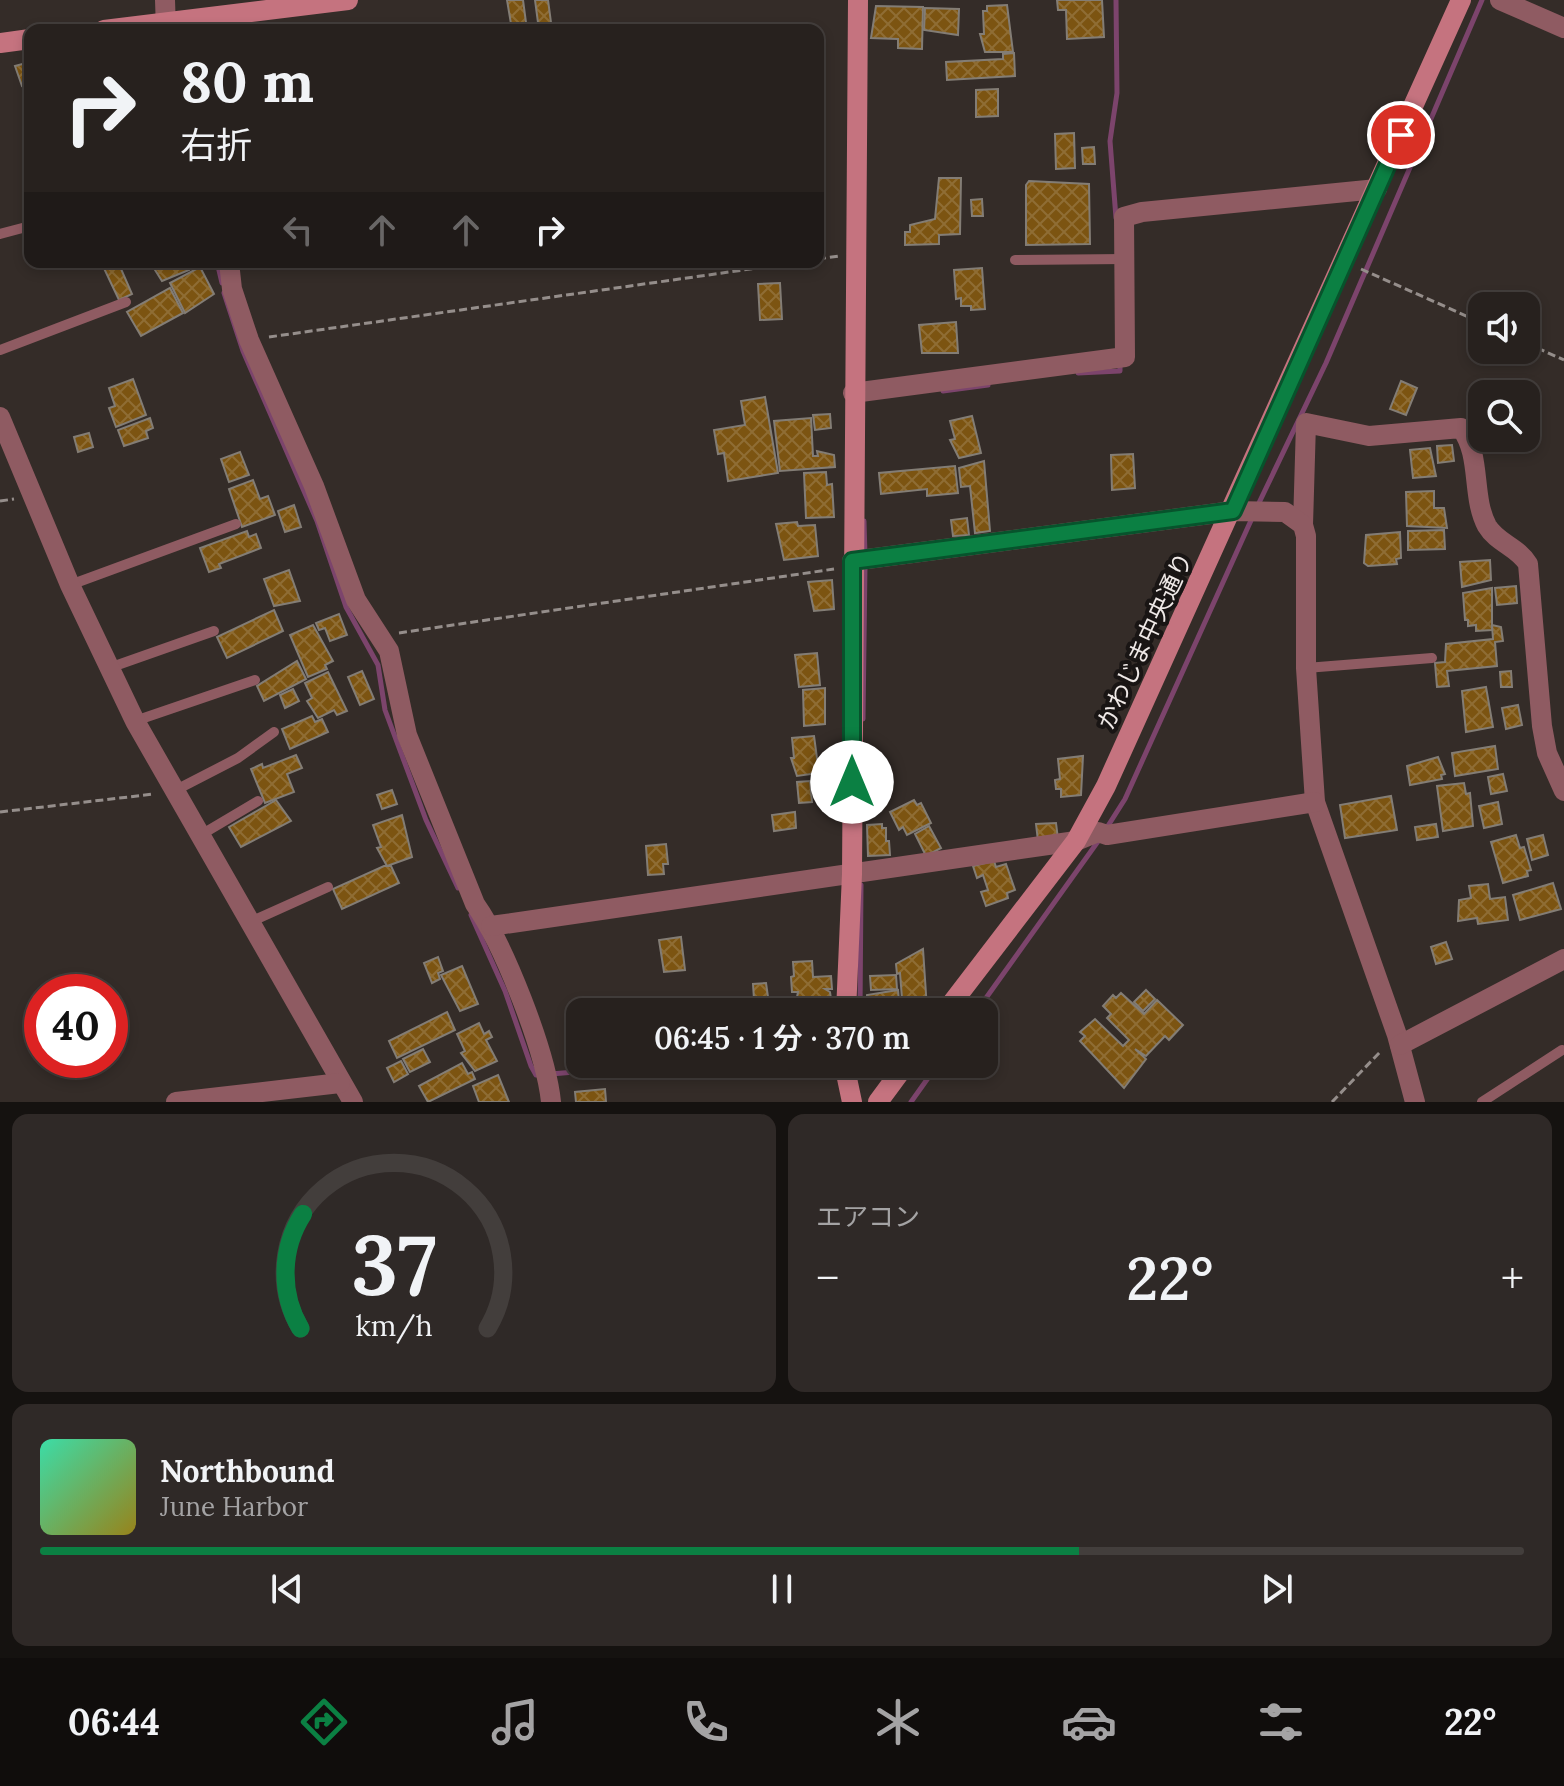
<!DOCTYPE html>
<html lang="ja">
<meta charset="utf-8">
<style>
:root{--surface:#27211e;--page:#2f2927;--text:#f1f3f6;--muted:#a4a3a4;--line:#433e3c;--accent:#0b8043}
body{margin:0;font-family:Lora,"Noto Sans JP",serif;background:var(--page);color:var(--text);height:100vh;display:flex;flex-direction:column;font-size:30px;white-space:nowrap}
*{box-sizing:border-box;margin:0}
p{font-size:26px;color:var(--muted)}
.icon{flex:none;width:44px;height:44px;fill:none;stroke:currentColor;stroke-width:2;stroke-linecap:round;stroke-linejoin:round}
.map{position:relative;height:1102px;overflow:hidden}
.details{display:flex;flex-direction:column;gap:12px;padding:12px;background:#151210;flex:1}
.details>*{flex:none}
.top-card{position:absolute;left:24px;top:24px;width:800px;height:244px;border-radius:16px;box-shadow:0 4px 12px #0003,0 0 0 2px var(--line);background:#27211e;color:var(--text);overflow:hidden}
.tools{position:absolute;left:1468px;top:292px;display:grid;gap:16px}
.tools a{display:grid;place-items:center;width:72px;height:72px;border-radius:16px;background:var(--surface);box-shadow:0 4px 12px #0003,0 0 0 2px var(--line);font-size:40px}
.speed{position:absolute;left:24px;top:974px;display:flex;gap:16px;font-size:40px;font-weight:700;text-align:center}
.speed>*{display:grid;place-content:center;width:104px;height:104px;border-radius:50%;background:var(--surface);box-shadow:0 4px 12px #0003,0 0 0 2px var(--line);line-height:1}
.speed .limit{border:12px solid #d22;background:#fff;color:#111}
.pin{position:absolute;display:grid;place-items:center;width:68px;height:68px;color:#fff;margin:-34px;border:4px solid #fff;border-radius:50%;box-shadow:0 2px 8px #0007}
.me{position:absolute;width:88px;margin:-44px;rotate:0deg;stroke-linejoin:round;filter:drop-shadow(0 0 6px #0008)}
.turn{display:flex;align-items:center;gap:28px;height:168px;padding:0 24px;font-size:36px}
.turn .icon{width:104px;height:104px;stroke-width:2.5}
.turn b{display:block;font-size:56px;line-height:68px}
.lanes{display:flex;align-items:center;height:76px;padding:0 24px;background:#0003;justify-content:center;gap:40px;direction:ltr}
.lanes .off{opacity:.35}
.big{font-size:60px;font-weight:600;line-height:1.1}
.details .card{flex:1;display:flex;flex-direction:column;justify-content:center;gap:12px;min-width:0;padding:0 28px;border-radius:16px;background:var(--page)}
.details .dial{align-items:center;gap:0}
.dial svg{height:208px;overflow:visible;fill:none;stroke:var(--line);stroke-width:7;stroke-linecap:round;text-anchor:middle}
.dial text{fill:var(--text);stroke:none}
.song{display:flex;align-items:center;gap:24px}
.cover{width:96px;height:96px;border-radius:12px;background:linear-gradient(135deg,hsl(160 70% 55%),hsl(50 70% 35%))}
.played{height:8px;border-radius:4px;background:linear-gradient(90deg,var(--accent) 70%,var(--line) 70%)}
.keys{display:flex;justify-content:space-around;direction:ltr}
.heat{display:flex;justify-content:space-between;align-items:center;font-size:44px;direction:ltr}
.details .tiles{flex:1;display:grid;gap:12px;grid-template-columns:1fr 1fr}
.card:last-child{grid-column:span 2}
.trip{position:absolute;left:566px;top:998px;width:432px;height:80px;border-radius:16px;background:var(--surface);box-shadow:0 4px 12px #0003,0 0 0 2px var(--line);font-weight:600;line-height:80px;text-align:center}
.tabs{display:flex;height:128px;justify-content:space-around;align-items:center;background:#100d0c;color:var(--muted)}
.tabs .icon{width:56px;height:56px}
.tabs .current{color:var(--accent)}
.tabs b{font-size:36px;color:var(--text)}
.map>svg:first-child{display:block}
.lines{fill:none;stroke-linecap:round;stroke-linejoin:round}
.stream{stroke:#7c446c;stroke-width:5}
.building{fill:url(#building-cross-hatch);stroke:#837d75;stroke-width:2}
.path{stroke:#958e8b;stroke-width:3;stroke-dasharray:8 4;stroke-linecap:butt}
.lane{stroke:#8f5b62;stroke-width:10}
.street{stroke:#8f5b62;stroke-width:20}
.secondary{stroke:#c5737f;stroke-width:20}
.route-casing{stroke:#07532c;stroke-width:20}
.route{stroke:#0b8043;stroke-width:14}
.labels{text-anchor:middle;stroke-width:8;stroke-linejoin:round;paint-order:stroke}
.street-label{font-size:24px;fill:#efe9e7;stroke:#191514}
</style>
<div class="map">
<svg width="1564" height="1102" viewBox="0 0 1564 1102">
<defs>
<pattern id="building-cross-hatch" width="8" height="8" patternUnits="userSpaceOnUse" patternTransform="scale(2)"><rect width="8" height="8" fill="#7c5411"/><path d="M0 0l8 8M0 8l8-8" fill="none" stroke="#8f6d34"/></pattern>
</defs>
<rect width="100%" height="100%" fill="#342c28"/>
<g class="lines">
<g class="stream">
<path d="M 1116,218 L 1110,141 L 1117,93 L 1116,0"/>
<path d="M 217,262 L 222,283"/>
<path d="M 224,293 L 243,351 L 317,521 L 346,607 L 378,665 L 385,710 L 426,820 L 458,888"/>
<path d="M 1078,373 L 1120,371 L 1120,364"/>
<path d="M 943,391 L 988,385"/>
<path d="M 1257,507 L 1326,363 L 1482,0"/>
<path d="M 864,521 L 865,555"/>
<path d="M 863,719 L 865,565"/>
<path d="M 1106,829 L 1125,799 L 1253,516"/>
<path d="M 471,915 L 505,991 L 531,1066 L 536,1075 L 541,1075"/>
<path d="M 860,1012 L 861,885"/>
<path d="M 976,1012 L 1099,840"/>
<path d="M 551,1074 L 670,1064"/>
<path d="M 911,1102 L 938,1064"/>
</g>
</g>
<g class="building">
<path d="M 507,0 L 523,0 L 527,30 L 512,30 Z"/>
<path d="M 535,0 L 548,0 L 552,30 L 539,30 Z"/>
<path d="M 1057,0 L 1102,0 L 1104,37 L 1067,39 L 1066,10 L 1058,10 Z"/>
<path d="M 1007,5 L 1013,52 L 985,52 L 980,34 L 984,34 L 983,11 L 987,11 L 987,6 Z"/>
<path d="M 876,6 L 923,7 L 922,49 L 898,48 L 898,39 L 871,38 Z"/>
<path d="M 925,8 L 959,9 L 958,35 L 924,30 Z"/>
<path d="M 1014,53 L 1015,76 L 947,80 L 946,62 L 1003,59 L 1003,54 Z"/>
<path d="M 30,62 L 30,83 L 22,86 L 15,66 Z"/>
<path d="M 998,89 L 998,116 L 976,117 L 976,90 Z"/>
<path d="M 1074,133 L 1075,168 L 1056,169 L 1055,134 Z"/>
<path d="M 1094,147 L 1095,164 L 1083,164 L 1082,148 Z"/>
<path d="M 939,178 L 961,178 L 960,234 L 939,235 L 939,244 L 905,245 L 905,232 L 910,232 L 910,225 L 935,219 Z"/>
<path d="M 1029,181 L 1089,184 L 1090,244 L 1026,245 L 1026,185 Z"/>
<path d="M 982,199 L 983,216 L 972,216 L 971,200 Z"/>
<path d="M 101,262 L 118,262 L 132,294 L 119,300 Z"/>
<path d="M 150,262 L 185,262 L 189,270 L 162,281 Z"/>
<path d="M 200,267 L 214,294 L 185,313 L 170,283 Z"/>
<path d="M 982,268 L 985,309 L 971,310 L 971,306 L 961,306 L 961,298 L 956,299 L 954,270 Z"/>
<path d="M 780,283 L 782,319 L 760,320 L 758,284 Z"/>
<path d="M 170,288 L 183,313 L 141,336 L 127,312 Z"/>
<path d="M 956,322 L 958,353 L 922,353 L 919,325 Z"/>
<path d="M 133,379 L 146,415 L 116,427 L 109,408 L 115,406 L 109,388 Z"/>
<path d="M 1401,381 L 1417,388 L 1406,415 L 1390,409 Z"/>
<path d="M 765,397 L 778,473 L 728,481 L 724,453 L 718,454 L 714,430 L 745,425 L 741,401 Z"/>
<path d="M 830,414 L 831,428 L 815,430 L 813,415 Z"/>
<path d="M 972,416 L 981,453 L 959,458 L 950,440 L 955,439 L 950,421 Z"/>
<path d="M 150,418 L 153,428 L 146,431 L 148,438 L 124,446 L 118,430 Z"/>
<path d="M 811,418 L 813,456 L 818,456 L 817,451 L 834,455 L 835,467 L 780,471 L 774,421 Z"/>
<path d="M 89,433 L 93,447 L 78,452 L 74,437 Z"/>
<path d="M 1452,445 L 1454,461 L 1438,463 L 1437,446 Z"/>
<path d="M 1430,448 L 1436,476 L 1413,478 L 1410,450 Z"/>
<path d="M 240,452 L 249,475 L 229,482 L 221,459 Z"/>
<path d="M 1133,454 L 1135,488 L 1112,490 L 1111,455 Z"/>
<path d="M 984,461 L 990,531 L 975,533 L 970,486 L 961,487 L 959,468 Z"/>
<path d="M 955,466 L 958,493 L 927,496 L 927,489 L 881,494 L 879,473 Z"/>
<path d="M 826,472 L 827,485 L 832,484 L 834,517 L 806,518 L 804,473 Z"/>
<path d="M 253,480 L 260,499 L 268,496 L 275,515 L 242,527 L 229,489 Z"/>
<path d="M 1434,491 L 1434,508 L 1444,508 L 1447,528 L 1407,526 L 1406,492 Z"/>
<path d="M 294,505 L 301,527 L 285,532 L 278,511 Z"/>
<path d="M 967,518 L 969,535 L 953,536 L 951,520 Z"/>
<path d="M 797,522 L 798,526 L 815,525 L 818,556 L 784,560 L 776,524 Z"/>
<path d="M 1444,530 L 1445,549 L 1408,550 L 1408,531 Z"/>
<path d="M 247,531 L 249,537 L 256,534 L 261,548 L 219,564 L 221,568 L 209,572 L 200,548 Z"/>
<path d="M 1400,532 L 1401,558 L 1396,559 L 1397,564 L 1368,566 L 1364,563 L 1366,535 Z"/>
<path d="M 1490,560 L 1491,580 L 1462,587 L 1460,562 Z"/>
<path d="M 289,570 L 300,601 L 274,606 L 264,579 Z"/>
<path d="M 832,580 L 834,609 L 814,611 L 808,582 Z"/>
<path d="M 1516,586 L 1517,603 L 1497,605 L 1495,588 Z"/>
<path d="M 1492,588 L 1492,630 L 1476,631 L 1476,625 L 1468,626 L 1468,620 L 1465,620 L 1463,593 Z"/>
<path d="M 274,610 L 283,631 L 227,658 L 217,637 Z"/>
<path d="M 339,614 L 347,635 L 330,641 L 325,628 L 319,630 L 316,623 Z"/>
<path d="M 313,625 L 333,661 L 325,665 L 327,669 L 308,677 L 290,635 Z"/>
<path d="M 1492,625 L 1501,627 L 1503,641 L 1495,642 L 1497,666 L 1447,671 L 1449,686 L 1437,687 L 1435,663 L 1445,662 L 1446,644 L 1493,639 Z"/>
<path d="M 817,653 L 820,685 L 799,687 L 795,655 Z"/>
<path d="M 297,661 L 306,679 L 264,701 L 257,686 Z"/>
<path d="M 362,671 L 374,699 L 360,705 L 348,677 Z"/>
<path d="M 1511,671 L 1512,687 L 1501,687 L 1500,672 Z"/>
<path d="M 328,672 L 347,711 L 337,715 L 334,710 L 318,718 L 307,701 L 312,698 L 305,683 Z"/>
<path d="M 1486,687 L 1493,727 L 1466,732 L 1462,691 Z"/>
<path d="M 825,688 L 825,724 L 804,726 L 803,690 Z"/>
<path d="M 293,689 L 299,701 L 285,708 L 280,695 Z"/>
<path d="M 1518,705 L 1522,725 L 1506,729 L 1502,708 Z"/>
<path d="M 312,716 L 315,722 L 322,719 L 328,732 L 290,749 L 282,729 Z"/>
<path d="M 814,736 L 819,773 L 797,776 L 791,758 L 794,758 L 792,738 Z"/>
<path d="M 1495,746 L 1498,769 L 1455,776 L 1452,753 Z"/>
<path d="M 296,755 L 302,768 L 287,774 L 294,792 L 265,803 L 251,769 L 262,764 L 263,768 Z"/>
<path d="M 1083,756 L 1081,795 L 1061,797 L 1061,789 L 1056,789 L 1055,780 L 1060,779 L 1058,759 Z"/>
<path d="M 1438,757 L 1445,774 L 1441,775 L 1442,779 L 1410,785 L 1407,766 Z"/>
<path d="M 1503,774 L 1507,791 L 1491,794 L 1488,777 Z"/>
<path d="M 810,781 L 812,802 L 799,803 L 797,782 Z"/>
<path d="M 1464,783 L 1466,794 L 1470,793 L 1473,826 L 1443,831 L 1437,786 Z"/>
<path d="M 392,790 L 397,804 L 382,809 L 377,795 Z"/>
<path d="M 1391,796 L 1397,830 L 1345,838 L 1340,805 Z"/>
<path d="M 276,800 L 291,821 L 241,847 L 229,827 Z"/>
<path d="M 914,800 L 917,805 L 921,803 L 931,823 L 907,835 L 903,827 L 899,830 L 890,812 Z"/>
<path d="M 1498,802 L 1502,824 L 1484,828 L 1479,806 Z"/>
<path d="M 795,812 L 796,828 L 774,831 L 772,815 Z"/>
<path d="M 402,815 L 412,857 L 387,866 L 377,848 L 381,847 L 373,825 Z"/>
<path d="M 1056,823 L 1058,839 L 1038,841 L 1036,824 Z"/>
<path d="M 882,824 L 882,828 L 886,828 L 886,841 L 889,841 L 890,855 L 868,856 L 867,825 Z"/>
<path d="M 1436,824 L 1438,837 L 1417,840 L 1415,827 Z"/>
<path d="M 929,826 L 941,848 L 926,856 L 915,834 Z"/>
<path d="M 1516,835 L 1520,848 L 1524,847 L 1531,870 L 1527,871 L 1528,876 L 1503,883 L 1491,842 Z"/>
<path d="M 1543,835 L 1548,855 L 1532,860 L 1527,839 Z"/>
<path d="M 666,844 L 668,864 L 663,864 L 664,874 L 648,875 L 646,846 Z"/>
<path d="M 994,861 L 996,867 L 1006,864 L 1015,890 L 1007,893 L 1008,898 L 986,906 L 981,892 L 988,890 L 983,875 L 977,878 L 973,866 Z"/>
<path d="M 384,866 L 391,866 L 399,883 L 342,909 L 333,889 Z"/>
<path d="M 1553,883 L 1561,909 L 1520,920 L 1513,895 Z"/>
<path d="M 1488,884 L 1490,899 L 1505,897 L 1508,920 L 1478,924 L 1477,918 L 1458,921 L 1459,900 L 1471,898 L 1469,886 Z"/>
<path d="M 681,937 L 685,970 L 664,972 L 659,940 Z"/>
<path d="M 1446,942 L 1452,959 L 1436,964 L 1431,947 Z"/>
<path d="M 923,949 L 927,1009 L 903,1011 L 900,973 L 897,974 L 896,964 Z"/>
<path d="M 438,957 L 443,971 L 438,973 L 440,979 L 432,983 L 424,963 Z"/>
<path d="M 812,961 L 813,977 L 831,976 L 832,989 L 825,989 L 830,992 L 833,1012 L 804,1012 L 803,1002 L 796,1002 L 798,992 L 792,992 L 791,977 L 794,976 L 793,962 Z"/>
<path d="M 462,966 L 478,1004 L 460,1011 L 441,975 Z"/>
<path d="M 896,975 L 897,989 L 871,990 L 870,976 Z"/>
<path d="M 766,983 L 768,997 L 754,999 L 753,984 Z"/>
<path d="M 898,990 L 900,1012 L 867,1012 L 867,995 Z"/>
<path d="M 1146,990 L 1155,999 L 1143,1011 L 1134,1002 Z"/>
<path d="M 1121,993 L 1144,1014 L 1157,1000 L 1183,1025 L 1169,1040 L 1165,1036 L 1146,1056 L 1135,1049 L 1146,1059 L 1124,1088 L 1080,1041 L 1085,1036 L 1080,1032 L 1095,1019 L 1123,1046 L 1129,1040 L 1107,1018 L 1111,1014 L 1103,1006 L 1113,995 L 1116,998 Z"/>
<path d="M 775,1000 L 782,1012 L 753,1012 L 752,1002 Z"/>
<path d="M 447,1012 L 455,1030 L 397,1058 L 389,1041 Z"/>
<path d="M 479,1023 L 484,1034 L 489,1031 L 492,1037 L 486,1040 L 497,1061 L 475,1071 L 461,1053 L 465,1051 L 457,1034 Z"/>
<path d="M 423,1049 L 430,1062 L 410,1072 L 403,1059 Z"/>
<path d="M 401,1061 L 408,1074 L 394,1082 L 387,1068 Z"/>
<path d="M 462,1063 L 468,1074 L 472,1072 L 475,1079 L 428,1102 L 419,1086 Z"/>
<path d="M 498,1075 L 509,1102 L 479,1102 L 473,1086 Z"/>
<path d="M 605,1089 L 606,1102 L 576,1102 L 575,1092 Z"/>
</g>
<g class="lines">
<g class="path">
<path d="M 818,259 L 839,256"/>
<path d="M 1361,269 L 1482,323"/>
<path d="M 269,337 L 800,262"/>
<path d="M 1526,343 L 1564,360"/>
<path d="M 0,501 L 14,499"/>
<path d="M 399,633 L 834,569"/>
<path d="M 0,812 L 154,794"/>
<path d="M 1332,1102 L 1380,1052"/>
</g>
<g class="lane">
<path d="M 0,234 L 30,226"/>
<path d="M 1015,260 L 1125,259"/>
<path d="M 0,350 L 126,302"/>
<path d="M 70,585 L 236,524"/>
<path d="M 109,668 L 214,631"/>
<path d="M 1306,668 L 1432,658"/>
<path d="M 135,721 L 255,680"/>
<path d="M 174,791 L 238,758 L 274,732"/>
<path d="M 199,836 L 258,801"/>
<path d="M 250,922 L 328,887"/>
<path d="M 1482,1102 L 1562,1050"/>
</g>
<g class="street">
<path d="M 165,0 L 166,30"/>
<path d="M 1500,0 L 1564,28"/>
<path d="M 229,262 L 232,289 L 249,340 L 314,486 L 356,600 L 389,651 L 407,735 L 475,904 C 504,945 546,1052 551,1102"/>
<path d="M 853,393 L 1125,357 L 1124,217 L 1142,212 L 1377,189"/>
<path d="M 0,417 L 70,585 L 135,721 L 353,1102"/>
<path d="M 1303,525 L 1306,423 L 1369,436 L 1461,428 C 1482,456 1471,496 1487,526 C 1497,543 1518,547 1528,564 L 1542,726 L 1547,753 L 1564,791"/>
<path d="M 852,561 L 1233,511 L 1285,512 L 1303,525 L 1306,536 L 1306,668 L 1315,802 L 1397,1035 L 1415,1102"/>
<path d="M 491,926 L 1076,841 L 1098,832 L 1107,835 L 1315,802"/>
<path d="M 1400,1045 L 1564,959"/>
<path d="M 176,1102 L 340,1083"/>
</g>
<g class="secondary">
<path d="M 104,30 L 348,0"/>
<path d="M 0,43 L 30,39"/>
<path d="M 846,1012 L 852,874 L 858,0"/>
<path d="M 945,1012 L 1076,841 L 1106,786 L 1461,0"/>
<path d="M 844,1064 L 852,1102"/>
<path d="M 878,1102 L 906,1064"/>
</g>
</g>
<g class="lines">
<defs>
<path id="route" d="M 852,782 L 852,561 L 1233,511 L 1401,135"/>
</defs>
<use href="#route" class="route-casing"/>
<use href="#route" class="route"/>
</g>
<g class="labels">
<g class="street-label">
<text transform="translate(1145 641) rotate(-65)" y="8">かわじま中央通り</text>
</g>
</g>
</svg>
<div class="tools">
<a><svg class="icon" aria-label="sound" viewBox="0 0 24 24"><path d="M4 9h4l5-4v14l-5-4H4zM17 9q2 3 0 6"/></svg></a>
<a><svg class="icon" aria-label="search" viewBox="0 0 24 24"><circle cx="10" cy="10" r="6"/><path d="M15 15l6 6"/></svg></a>
</div>
<div class="speed"><div class="limit">40</div></div>
<div class="pin" style="left:1401px;top:135px;background:#d93025"><svg class="icon" aria-label="arrive" viewBox="0 0 24 24"><path d="M6 21V4h12l-3 4 3 4H6"/></svg></div>
<svg class="me" style="left:852px;top:782px" viewBox="-20 -20 40 40"><circle r="19" fill="#fff"/><path d="M0-13L10 11 0 6-10 11z" fill="#0b8043"/></svg>
<div class="trip">06:45 · 1 分 · 370 m</div>
<div class="top-card">
<div class="turn"><svg class="icon" aria-label="right" viewBox="0 0 24 24"><path d="M7 20v-9h11M14 6l5 5-5 5"/></svg><div><b>80 m</b>右折</div></div>
<div class="lanes"><svg class="icon off" aria-label="left" viewBox="0 0 24 24"><path d="M17 20v-9H6M10 6l-5 5 5 5"/></svg><svg class="icon off" aria-label="ahead" viewBox="0 0 24 24"><path d="M12 20V5M6 11l6-6 6 6"/></svg><svg class="icon off" aria-label="ahead" viewBox="0 0 24 24"><path d="M12 20V5M6 11l6-6 6 6"/></svg><svg class="icon" aria-label="right" viewBox="0 0 24 24"><path d="M7 20v-9h11M14 6l5 5-5 5"/></svg></div>
</div>
</div>
<section class="details">
<div class="tiles">
<div class="card dial"><svg viewBox="0 0 100 80">
<path d="M14 69A42 42 0 1 1 86 69"/>
<path d="M14 69A42 42 0 0 1 15 25" stroke="#0b8043"/>
<text x="50" y="56" font-size="32" font-weight="700">37</text>
<text x="50" y="72" font-size="11">km/h</text>
</svg></div>
<div class="card"><p>エアコン</p>
<div class="heat"><a>−</a><b class="big">22°</b><a>+</a></div>
</div>
<div class="card">
<div class="song"><i class="cover"></i><div><b>Northbound</b><p>June Harbor</p></div></div>
<div class="played"></div>
<div class="keys"><svg class="icon" aria-label="previous" viewBox="0 0 24 24"><path d="M18 5L8 12l10 7zM5 5v14"/></svg><svg class="icon" aria-label="pause" viewBox="0 0 24 24"><path d="M8 5v14M16 5v14"/></svg><svg class="icon" aria-label="next" viewBox="0 0 24 24"><path d="M6 5l10 7-10 7zM19 5v14"/></svg></div>
</div>
</div>
</section>
<nav class="tabs">
<b>06:44</b>
<svg class="icon current" aria-label="directions" viewBox="0 0 24 24"><path d="M12 3l9 9-9 9-9-9zM9 14v-3h6M13 9l2 2-2 2"/></svg>
<svg class="icon" aria-label="music" viewBox="0 0 24 24"><path d="M9 18V5l10-2v13"/><circle cx="6" cy="18" r="3"/><circle cx="16" cy="16" r="3"/></svg>
<svg class="icon" aria-label="phone" viewBox="0 0 24 24"><path d="M5 4h4l2 5-3 2q2 4 5 5l2-3 5 2v4C11 20 4 13 5 4z"/></svg>
<svg class="icon" aria-label="climate" viewBox="0 0 24 24"><path d="M12 3v18M4 7l16 10M4 17L20 7"/></svg>
<svg class="icon" aria-label="car" viewBox="0 0 24 24"><path d="M5 17H2v-5l4-1 3-4h7l3 4 3 1v5h-3M9 17h6M6 11h13"/><circle cx="7" cy="17" r="2"/><circle cx="17" cy="17" r="2"/></svg>
<svg class="icon" aria-label="filters" viewBox="0 0 24 24"><path d="M4 7h16M4 17h16"/><circle cx="9" cy="7" r="2"/><circle cx="15" cy="17" r="2"/></svg>
<b>22°</b>
</nav>
